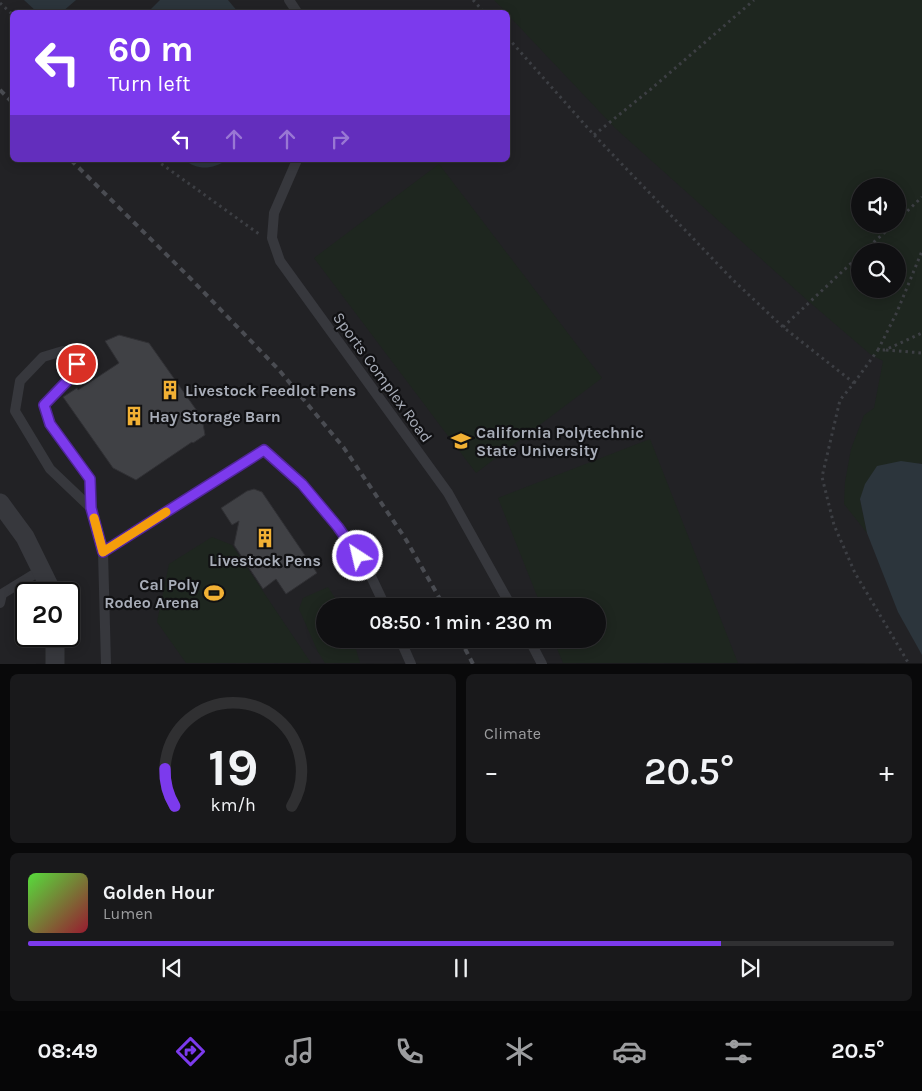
<!DOCTYPE html>
<meta charset="utf-8">
<style>
:root{--surface:#101012;--page:#19191b;--text:#f1f3f6;--muted:#9c9d9f;--line:#303032;--accent:#7c3aed}
body{margin:0;font-family:Karla,sans-serif;background:var(--page);color:var(--text);height:100vh;display:flex;flex-direction:column;font-size:19px;white-space:nowrap}
*{box-sizing:border-box;margin:0}
p{font-size:16px;color:var(--muted)}
.icon{flex:none;width:28px;height:28px;fill:none;stroke:currentColor;stroke-width:2;stroke-linecap:round;stroke-linejoin:round}
.map{position:relative;height:664px;overflow:hidden}
.details{display:flex;flex-direction:column;gap:10px;padding:10px;background:#09090a;flex:1}
.details>*{flex:none}
.guide{position:absolute;left:10px;top:10px;width:500px;height:152px;border-radius:8px;box-shadow:0 2px 12px #0003,0 0 0 1px var(--line);background:#7c3aed;color:#fff;overflow:hidden}
.tools{position:absolute;left:851px;top:178px;display:grid;gap:10px}
.tools a{display:grid;place-items:center;width:55px;height:55px;border-radius:50%;background:var(--surface);box-shadow:0 2px 12px #0003,0 0 0 1px var(--line);font-size:25px}
.speed{position:absolute;left:15px;top:582px;display:flex;gap:10px;font-size:25px;font-weight:700;text-align:center}
.speed>*{display:grid;place-content:center;width:65px;height:65px;border-radius:50%;background:var(--surface);box-shadow:0 2px 12px #0003,0 0 0 1px var(--line);line-height:1}
.speed .limit{border:2px solid #111;border-radius:8px;background:#fff;color:#111}
.pin{position:absolute;display:grid;place-items:center;width:42px;height:42px;color:#fff;margin:-21px;border:2px solid #fff;border-radius:50%;box-shadow:0 1px 5px #0007}
.me{position:absolute;width:55px;margin:-28px;rotate:325deg;stroke-linejoin:round;filter:drop-shadow(0 0 4px #0008)}
.turn{display:flex;align-items:center;gap:18px;height:105px;padding:0 15px;font-size:22px}
.turn .icon{width:65px;height:65px;stroke-width:2.5}
.turn b{display:block;font-size:35px;line-height:42px}
.lanes{display:flex;align-items:center;height:48px;padding:0 15px;background:#0003;justify-content:center;gap:25px;direction:ltr}
.lanes .off{opacity:.35}
.big{font-size:38px;font-weight:600;line-height:1.1}
.details .widget{flex:1;display:flex;flex-direction:column;justify-content:center;gap:8px;min-width:0;padding:0 18px;border-radius:8px;background:var(--page)}
.details .dial{align-items:center;gap:0}
.dial svg{height:130px;overflow:visible;fill:none;stroke:var(--line);stroke-width:7;stroke-linecap:round;text-anchor:middle}
.dial text{fill:var(--text);stroke:none}
.song{display:flex;align-items:center;gap:15px}
.cover{width:60px;height:60px;border-radius:8px;background:linear-gradient(135deg,hsl(110 70% 55%),hsl(350 70% 35%))}
.played{height:5px;border-radius:2px;background:linear-gradient(90deg,var(--accent) 80%,var(--line) 80%)}
.keys{display:flex;justify-content:space-around;direction:ltr}
.heat{display:flex;justify-content:space-between;align-items:center;font-size:28px;direction:ltr}
.details .tiles{flex:1;display:grid;gap:10px;grid-template-columns:1fr 1fr}
.widget:last-child{grid-column:span 2}
.trip{position:absolute;left:316px;top:598px;width:290px;height:50px;border-radius:25px;background:var(--surface);box-shadow:0 2px 12px #0003,0 0 0 1px var(--line);font-weight:600;line-height:50px;text-align:center}
.tabs{display:flex;height:80px;justify-content:space-around;align-items:center;background:#060607;color:var(--muted)}
.tabs .icon{width:35px;height:35px}
.tabs .selected{color:var(--accent)}
.tabs b{font-size:22px;color:var(--text)}
.map>svg:first-child{display:block}
.built{fill:#222225;fill-rule:evenodd}
.green{fill:#1e261f;fill-rule:evenodd}
.water{fill:#2c353c}
.building{fill:#404145;stroke:#303034}
.lines{fill:none;stroke-linecap:round;stroke-linejoin:round}
.path{stroke:#3d3f44;stroke-width:3;stroke-dasharray:2.5 4;stroke-linecap:butt}
.service{stroke:#37383d;stroke-width:10}
.minor{stroke:#37383d;stroke-width:19}
.rail{stroke:#4a4c52;stroke-width:4;stroke-dasharray:6 5;stroke-linecap:butt}
.route-casing{stroke:#51269a;stroke-width:12}
.route{stroke:#7c3aed;stroke-width:9}
.slow{stroke:#f59e0b;stroke-width:9}
.labels{text-anchor:middle;stroke-width:4.5;stroke-linejoin:round;paint-order:stroke}
.street-label{font-size:16px;fill:#a8adb8;stroke:#111113}
.poi-label{font-size:16px;font-weight:bold;fill:#a8adb8;stroke:#111113;text-anchor:start}
</style>
<div class="map">
<svg width="922" height="664" viewBox="0 0 922 664">
<rect width="100%" height="100%" fill="#161618"/>
<path class="built" d="M 0,0 L 922,0 L 922,663 L 0,664 ZM 12,12 L 508,12 L 508,160 L 12,160 ZM 860,186 L 898,186 L 898,224 L 860,224 ZM 860,251 L 898,251 L 898,289 L 860,289 ZM 26,594 L 69,594 L 69,636 L 26,636 ZM 325,606 L 598,606 L 598,639 L 325,639 Z"/>
<g class="green">
<path d="M 494,0 L 922,0 L 922,464 L 919,463 L 860,499 L 867,533 L 844,504 L 845,482 L 851,449 L 864,415 L 874,408 L 883,361 L 870,354 L 807,300 L 615,128 L 508,15 L 508,12 L 506,12 ZM 860,186 L 898,186 L 898,224 L 860,224 ZM 860,251 L 898,251 L 898,289 L 860,289 Z"/>
<path d="M 439,164 L 602,378 L 476,473 L 314,258 Z"/>
<path d="M 650,439 L 738,663 L 563,663 L 553,639 L 598,639 L 598,606 L 541,606 L 498,498 Z"/>
<path d="M 212,537 L 232,545 L 311,663 L 186,663 L 157,622 L 169,564 Z"/>
<path d="M 328,587 L 340,606 L 325,606 L 325,639 L 353,639 L 360,663 L 325,663 L 318,652 L 299,609 L 303,598 Z"/>
</g>
<g class="water">
<path d="M 24,0 L 76,0 L 62,12 L 37,12 Z"/>
<path d="M 160,0 L 228,0 L 238,12 L 148,12 Z"/>
<path d="M 185,160 L 227,160 C 213,169 198,171 185,160 Z"/>
<path d="M 901,461 L 922,464 L 922,655 L 898,612 L 867,533 L 860,499 L 865,484 L 877,466 Z"/>
</g>
<g class="building">
<path d="M 119,335 L 149,343 L 202,418 L 205,435 L 193,443 L 192,442 L 136,480 L 113,468 L 63,397 L 77,388 L 78,390 L 119,363 L 105,341 Z"/>
<path d="M 254,489 L 262,492 L 317,573 L 286,594 L 276,579 L 263,589 L 234,545 L 239,521 L 232,525 L 221,508 L 247,491 Z"/>
</g>
<g class="lines">
<g class="path">
<path d="M 473,0 L 484,12"/>
<path d="M 0,3 L 12,14"/>
<path d="M 508,38 L 594,135 L 732,279 L 783,327 L 854,383 L 840,400 L 822,477 L 834,525 L 855,573 L 909,664"/>
<path d="M 594,135 L 651,89 L 754,0"/>
<path d="M 156,160 L 259,234"/>
<path d="M 898,220 L 922,197"/>
<path d="M 864,251 L 894,224"/>
<path d="M 783,327 L 860,255"/>
<path d="M 878,350 L 897,312 L 922,251"/>
<path d="M 886,350 L 922,353"/>
<path d="M 854,383 L 878,350 L 885,350 L 922,333"/>
</g>
<g class="service">
<path d="M 289,0 L 297,12"/>
<path d="M 297,160 L 274,213 L 272,238 L 280,261 L 448,493 L 511,606"/>
<path d="M 91,508 L 90,479 L 50,424 L 44,405 L 70,378 L 77,363 L 63,351 L 43,357 L 20,381 L 15,411 L 50,469 L 91,508 L 103,552"/>
<path d="M 0,603 L 2,594 L 41,570"/>
<path d="M 400,639 L 411,664"/>
<path d="M 529,639 L 542,664"/>
<path d="M 106,664 L 103,552 L 264,450 L 302,484 L 338,527 L 368,570 L 385,606"/>
</g>
<g class="minor">
<path d="M 0,503 L 25,537 L 53,594"/>
<path d="M 55,636 L 55,664"/>
</g>
<g class="rail">
<path d="M 0,90 L 12,102"/>
<path d="M 71,160 L 191,279 L 279,370 L 344,448 L 405,538 L 444,606"/>
<path d="M 460,639 L 473,664"/>
</g>
</g>
<g class="lines">
<defs>
<path id="route" d="M 77,364 L 70,378 L 44,405 L 50,424 L 90,479 L 91,508 L 103,552 L 264,450 L 302,484 L 338,527 L 358,556"/>
</defs>
<use href="#route" class="route-casing"/>
<use href="#route" class="route"/>
<path class="slow" d="M 94,518 L 103,552 L 166,512"/>
</g>
<defs>
<symbol id="building-bare" viewBox="-9 -9 18 18"><path d="M-4-6H4V6H1V3H-1V6H-4ZM-2.5-4.3h1.7v1.8h-1.7ZM.8-4.3h1.7v1.8H.8ZM-2.5-1h1.7V.8h-1.7ZM.8-1h1.7V.8H.8Z" fill="#f2b134" stroke="#111113" stroke-width="2.5" paint-order="stroke"/></symbol>
<symbol id="university-bare" viewBox="-9 -9 18 18"><path d="M0-5L7-2L0 1L-7-2ZM-4 1L0 2.5L4 1V4Q0 6-4 4Z" fill="#f2b134" stroke="#111113" stroke-width="2.5" paint-order="stroke"/></symbol>
<symbol id="stadium-bare" viewBox="-9 -9 18 18"><path d="M0-5a6.5 5 0 1 0 0 10a6.5 5 0 1 0 0-10ZM-3.5-1.8h7v3.6h-7Z" fill="#f2b134" stroke="#111113" stroke-width="2.5" paint-order="stroke"/></symbol>
</defs>
<g fill-rule="evenodd">
<use href="#building-bare" x="156" y="376" width="28" height="28"/>
<use href="#building-bare" x="120" y="402" width="28" height="28"/>
<use href="#university-bare" x="447" y="427" width="28" height="28"/>
<use href="#building-bare" x="251" y="524" width="28" height="28"/>
<use href="#stadium-bare" x="200" y="579" width="28" height="28"/>
</g>
<g class="labels">
<g class="street-label">
<text transform="translate(383 377) rotate(54)" y="6">Sports Complex Road</text>
</g>
<g class="poi-label">
<text x="185" y="396">Livestock Feedlot Pens</text>
<text x="149" y="422">Hay Storage Barn</text>
<text x="476" y="438">California Polytechnic<tspan x="476" dy="18">State University</tspan></text>
<text x="265" y="566" text-anchor="middle">Livestock Pens</text>
<text x="199" y="590" text-anchor="end">Cal Poly<tspan x="199" dy="18">Rodeo Arena</tspan></text>
</g>
</g>
</svg>
<div class="tools">
<a><svg class="icon" aria-label="sound" viewBox="0 0 24 24"><path d="M4 9h4l5-4v14l-5-4H4zM17 9q2 3 0 6"/></svg></a>
<a><svg class="icon" aria-label="search" viewBox="0 0 24 24"><circle cx="10" cy="10" r="6"/><path d="M15 15l6 6"/></svg></a>
</div>
<div class="speed"><div class="limit">20</div></div>
<div class="pin" style="left:77px;top:364px;background:#d93025"><svg class="icon" aria-label="arrive" viewBox="0 0 24 24"><path d="M6 21V4h12l-3 4 3 4H6"/></svg></div>
<svg class="me" style="left:358px;top:556px" viewBox="-20 -20 40 40"><circle r="17" fill="#7c3aed" stroke="#fff" stroke-width="3"/><path d="M0-11L8 9 0 5-8 9z" fill="#fff"/></svg>
<div class="trip">08:50 · 1 min · 230 m</div>
<div class="guide">
<div class="turn"><svg class="icon" aria-label="left" viewBox="0 0 24 24"><path d="M17 20v-9H6M10 6l-5 5 5 5"/></svg><div><b>60 m</b>Turn left</div></div>
<div class="lanes"><svg class="icon" aria-label="left" viewBox="0 0 24 24"><path d="M17 20v-9H6M10 6l-5 5 5 5"/></svg><svg class="icon off" aria-label="ahead" viewBox="0 0 24 24"><path d="M12 20V5M6 11l6-6 6 6"/></svg><svg class="icon off" aria-label="ahead" viewBox="0 0 24 24"><path d="M12 20V5M6 11l6-6 6 6"/></svg><svg class="icon off" aria-label="right" viewBox="0 0 24 24"><path d="M7 20v-9h11M14 6l5 5-5 5"/></svg></div>
</div>
</div>
<section class="details">
<div class="tiles">
<div class="widget dial"><svg viewBox="0 0 100 80">
<path d="M14 69A42 42 0 1 1 86 69"/>
<path d="M14 69A42 42 0 0 1 8 46" stroke="#7c3aed"/>
<text x="50" y="56" font-size="32" font-weight="700">19</text>
<text x="50" y="72" font-size="11">km/h</text>
</svg></div>
<div class="widget"><p>Climate</p>
<div class="heat"><a>−</a><b class="big">20.5°</b><a>+</a></div>
</div>
<div class="widget">
<div class="song"><i class="cover"></i><div><b>Golden Hour</b><p>Lumen</p></div></div>
<div class="played"></div>
<div class="keys"><svg class="icon" aria-label="previous" viewBox="0 0 24 24"><path d="M18 5L8 12l10 7zM5 5v14"/></svg><svg class="icon" aria-label="pause" viewBox="0 0 24 24"><path d="M8 5v14M16 5v14"/></svg><svg class="icon" aria-label="next" viewBox="0 0 24 24"><path d="M6 5l10 7-10 7zM19 5v14"/></svg></div>
</div>
</div>
</section>
<nav class="tabs">
<b>08:49</b>
<svg class="icon selected" aria-label="directions" viewBox="0 0 24 24"><path d="M12 3l9 9-9 9-9-9zM9 14v-3h6M13 9l2 2-2 2"/></svg>
<svg class="icon" aria-label="music" viewBox="0 0 24 24"><path d="M9 18V5l10-2v13"/><circle cx="6" cy="18" r="3"/><circle cx="16" cy="16" r="3"/></svg>
<svg class="icon" aria-label="phone" viewBox="0 0 24 24"><path d="M5 4h4l2 5-3 2q2 4 5 5l2-3 5 2v4C11 20 4 13 5 4z"/></svg>
<svg class="icon" aria-label="climate" viewBox="0 0 24 24"><path d="M12 3v18M4 7l16 10M4 17L20 7"/></svg>
<svg class="icon" aria-label="car" viewBox="0 0 24 24"><path d="M5 17H2v-5l4-1 3-4h7l3 4 3 1v5h-3M9 17h6M6 11h13"/><circle cx="7" cy="17" r="2"/><circle cx="17" cy="17" r="2"/></svg>
<svg class="icon" aria-label="filters" viewBox="0 0 24 24"><path d="M4 7h16M4 17h16"/><circle cx="9" cy="7" r="2"/><circle cx="15" cy="17" r="2"/></svg>
<b>20.5°</b>
</nav>
